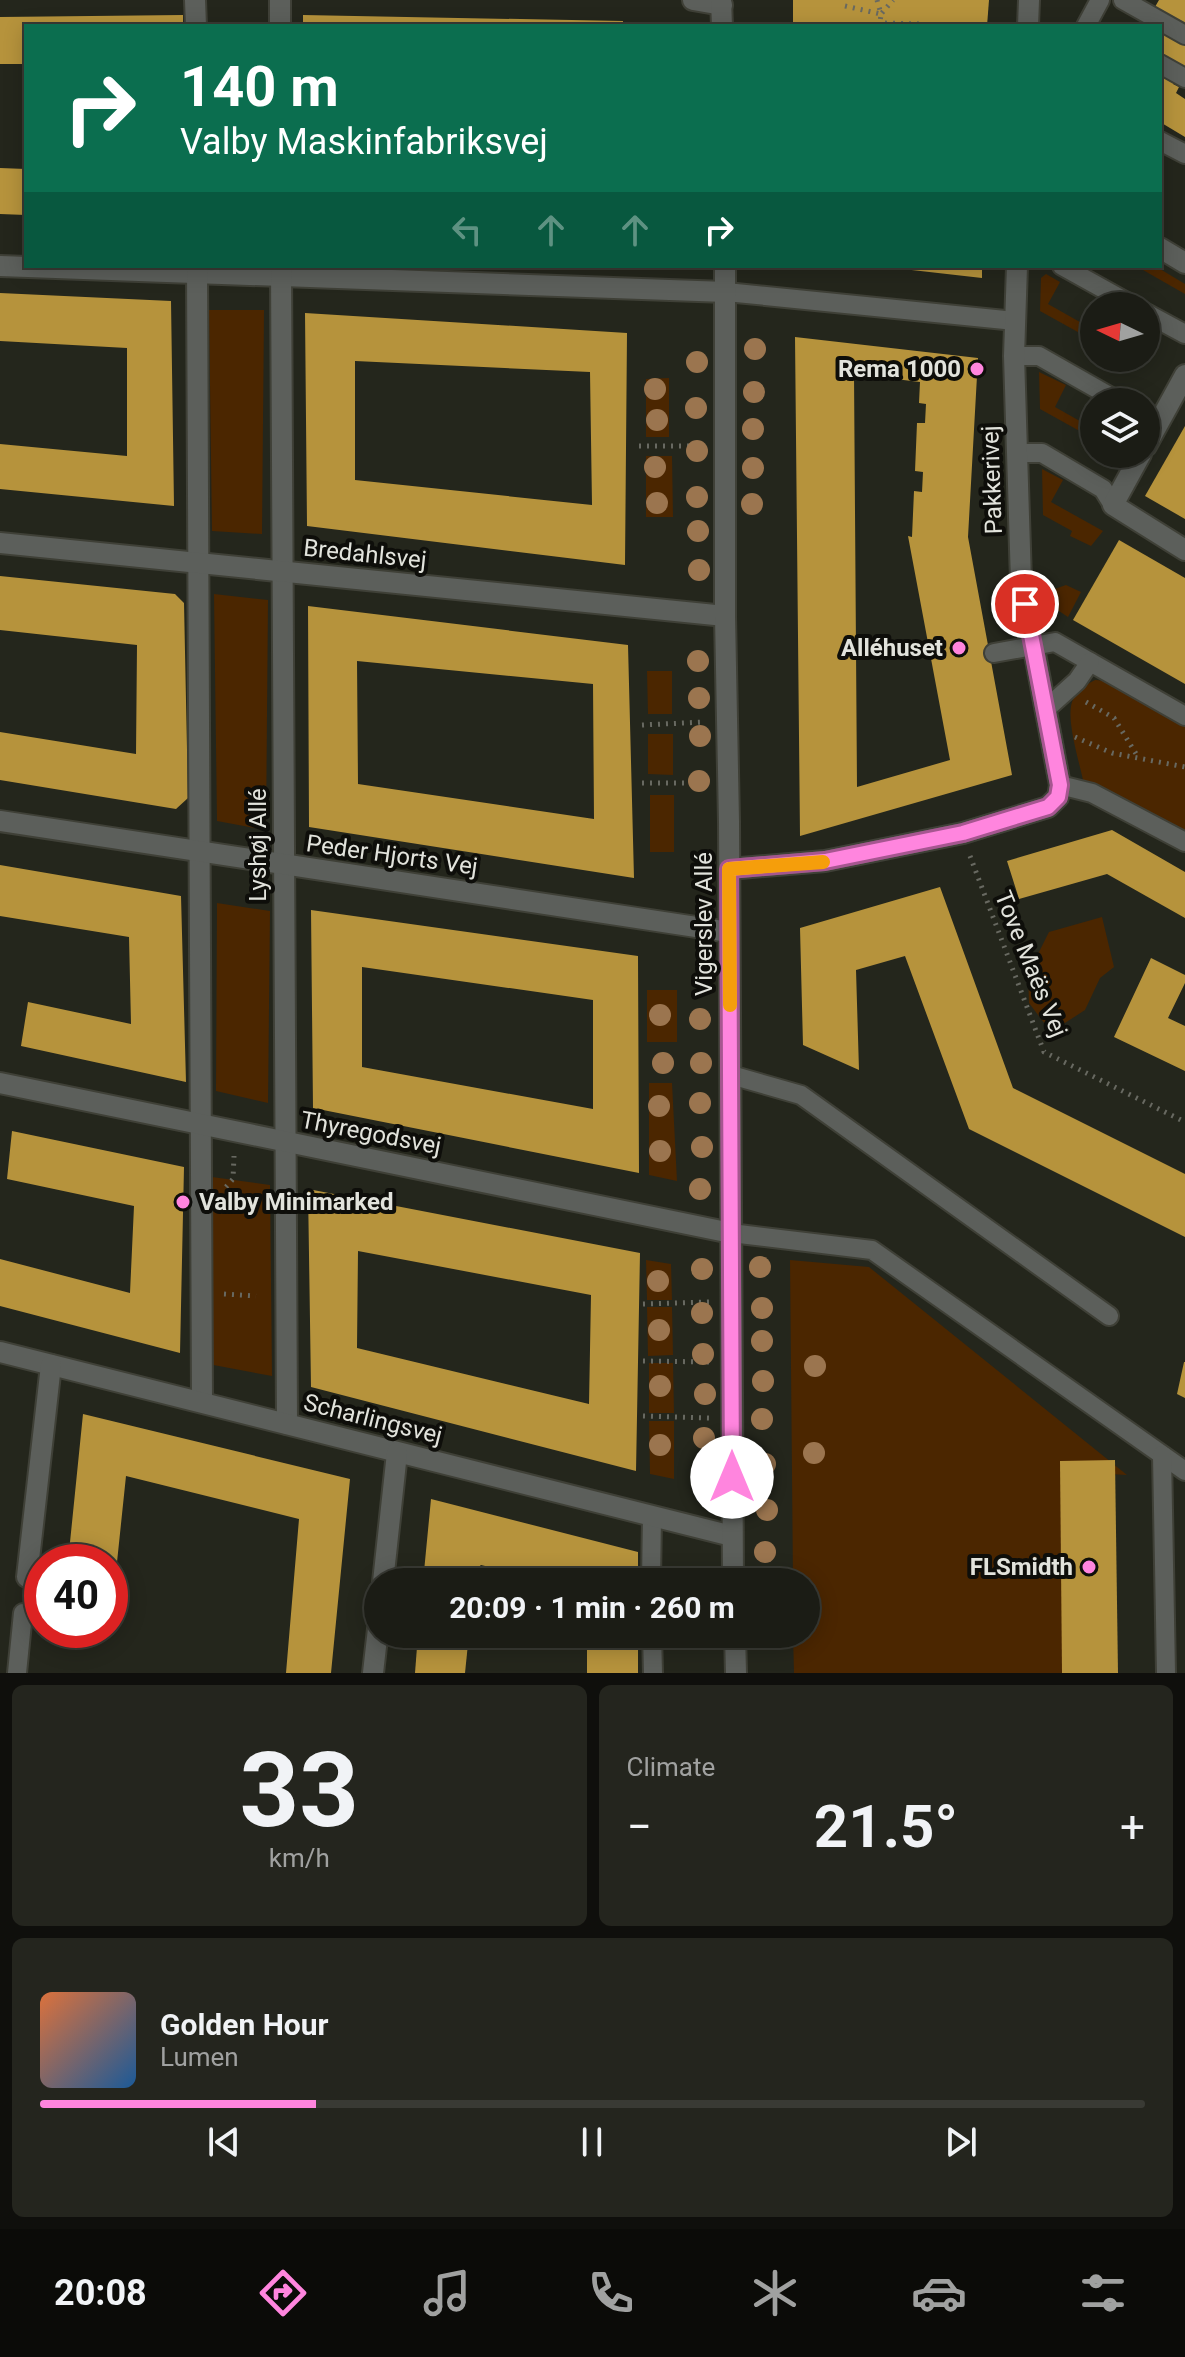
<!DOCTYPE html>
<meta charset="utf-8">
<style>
:root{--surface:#1b1c15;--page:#24251e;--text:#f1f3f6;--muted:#a0a1a0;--line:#393a34;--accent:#ff85de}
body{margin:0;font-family:Roboto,sans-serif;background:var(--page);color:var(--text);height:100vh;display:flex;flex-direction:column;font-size:30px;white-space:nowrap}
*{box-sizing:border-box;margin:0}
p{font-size:26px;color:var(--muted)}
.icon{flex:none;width:44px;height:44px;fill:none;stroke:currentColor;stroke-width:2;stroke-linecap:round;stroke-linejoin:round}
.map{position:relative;height:1673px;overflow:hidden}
.side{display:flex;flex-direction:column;gap:12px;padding:12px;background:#0f0f0c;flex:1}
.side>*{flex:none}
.banner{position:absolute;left:24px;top:24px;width:1138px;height:244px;border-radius:0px;box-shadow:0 4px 20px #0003,0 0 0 2px var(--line);background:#0b6e4f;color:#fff;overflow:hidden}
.needle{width:52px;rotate:275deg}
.tools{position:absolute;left:1080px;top:292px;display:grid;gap:16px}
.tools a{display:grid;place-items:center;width:80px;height:80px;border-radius:50%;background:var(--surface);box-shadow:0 4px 20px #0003,0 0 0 2px var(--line);font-size:40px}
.speed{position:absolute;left:24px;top:1544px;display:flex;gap:16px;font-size:40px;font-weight:700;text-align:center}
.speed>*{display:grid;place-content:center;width:104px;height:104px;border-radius:50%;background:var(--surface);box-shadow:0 4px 20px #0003,0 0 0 2px var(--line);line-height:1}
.speed .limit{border:12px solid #d22;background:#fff;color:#111}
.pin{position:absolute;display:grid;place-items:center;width:68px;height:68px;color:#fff;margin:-34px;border:4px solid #fff;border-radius:50%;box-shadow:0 2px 8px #0007}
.me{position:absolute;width:88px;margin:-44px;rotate:0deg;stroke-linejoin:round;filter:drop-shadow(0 0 6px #0008)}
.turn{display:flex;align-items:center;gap:28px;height:168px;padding:0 24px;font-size:36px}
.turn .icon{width:104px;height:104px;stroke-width:2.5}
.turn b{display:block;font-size:56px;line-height:68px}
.lanes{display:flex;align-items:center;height:76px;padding:0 24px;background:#0003;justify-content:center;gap:40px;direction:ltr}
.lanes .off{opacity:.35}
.big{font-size:60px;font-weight:700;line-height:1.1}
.side .tile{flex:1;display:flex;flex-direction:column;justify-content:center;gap:12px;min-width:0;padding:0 28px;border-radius:12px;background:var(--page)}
.side .dial{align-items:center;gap:0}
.dial b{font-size:104px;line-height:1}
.song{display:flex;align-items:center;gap:24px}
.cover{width:96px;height:96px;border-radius:12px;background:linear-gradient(135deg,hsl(20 70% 55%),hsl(210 70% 35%))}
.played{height:8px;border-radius:4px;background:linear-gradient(90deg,var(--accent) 25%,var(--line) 25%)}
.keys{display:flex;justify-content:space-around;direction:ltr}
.heat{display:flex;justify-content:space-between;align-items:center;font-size:44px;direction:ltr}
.side .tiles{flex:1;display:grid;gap:12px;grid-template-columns:1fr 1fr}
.tile:last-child{grid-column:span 2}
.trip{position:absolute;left:364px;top:1568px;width:456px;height:80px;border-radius:40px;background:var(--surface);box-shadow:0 4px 20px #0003,0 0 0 2px var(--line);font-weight:700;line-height:80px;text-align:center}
.tabs{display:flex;height:128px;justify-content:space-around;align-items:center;background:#0b0b08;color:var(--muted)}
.tabs .icon{width:56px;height:56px}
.tabs .current{color:var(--accent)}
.tabs b{font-size:36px;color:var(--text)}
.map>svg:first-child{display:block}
.green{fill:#4b2600}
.building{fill:#b6933c;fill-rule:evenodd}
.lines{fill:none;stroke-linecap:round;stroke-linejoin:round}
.service-casing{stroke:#3f4037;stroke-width:22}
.minor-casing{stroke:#3f4037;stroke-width:24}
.tertiary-casing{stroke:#3f4037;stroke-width:24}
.path{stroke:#686961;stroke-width:5;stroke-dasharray:2 6;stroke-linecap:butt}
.service{stroke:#5c5f5b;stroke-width:18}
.minor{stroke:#5c5f5b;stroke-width:20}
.tertiary{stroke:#5c5f5b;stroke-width:20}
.tree{fill:#9b754f}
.route-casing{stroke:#a65690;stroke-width:20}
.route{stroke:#ff85de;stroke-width:14}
.slow{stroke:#f59e0b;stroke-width:14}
.poi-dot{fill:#ff85de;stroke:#0e0e0a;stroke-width:3}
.labels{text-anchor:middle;stroke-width:8;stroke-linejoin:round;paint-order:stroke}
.poi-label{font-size:24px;font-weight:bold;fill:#e2e3dc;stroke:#0e0e0a;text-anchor:end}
.street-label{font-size:24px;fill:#e2e3dc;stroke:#0e0e0a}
</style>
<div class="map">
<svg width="1185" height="1673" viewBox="0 0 1185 1673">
<rect width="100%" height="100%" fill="#24261c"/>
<g class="green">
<path d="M 1136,266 L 1155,266 L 1185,284 L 1185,294 Z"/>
<path d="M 1046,274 L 1060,282 L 1048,304 L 1094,330 L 1094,341 L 1040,311 L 1041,278 Z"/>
<path d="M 209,310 L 264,310 L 262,534 L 212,531 Z"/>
<path d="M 1039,372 L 1066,385 L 1055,407 L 1094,429 L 1094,439 L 1040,409 Z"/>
<path d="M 669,378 L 669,437 L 646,437 L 646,379 Z"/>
<path d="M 646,456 L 672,456 L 673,517 L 646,517 Z"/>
<path d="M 1042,469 L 1063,480 L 1051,502 L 1103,531 L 1091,546 L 1070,536 L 1072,531 L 1043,515 Z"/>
<path d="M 1066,585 L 1081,592 L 1068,617 L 1047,603 L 1046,592 Z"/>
<path d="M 214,594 L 268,600 L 266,830 L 217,821 Z"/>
<path d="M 647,671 L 672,671 L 672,714 L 648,714 Z"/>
<path d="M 1095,680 C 1118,679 1164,713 1185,725 L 1185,838 L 1083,780 C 1079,761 1066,720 1072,702 C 1076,691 1085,685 1095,680 Z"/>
<path d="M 648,734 L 673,734 L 673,775 L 648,774 Z"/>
<rect x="650" y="795" width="24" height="57"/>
<path d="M 217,903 L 270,911 L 268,1103 L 216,1091 Z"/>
<path d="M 1102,917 L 1114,967 L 1100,978 L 1085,1010 L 1051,1032 L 1029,1003 L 1028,974 L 1049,932 Z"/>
<rect x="647" y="990" width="30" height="52"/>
<path d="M 649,1083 L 672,1083 L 677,1181 L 649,1175 Z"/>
<path d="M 212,1177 L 270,1185 L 272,1376 L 208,1364 Z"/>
<path d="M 646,1260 L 671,1264 L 672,1300 L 647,1300 Z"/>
<path d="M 790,1260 L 869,1267 L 1127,1475 L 1075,1472 L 1080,1673 L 794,1673 L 793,1634 L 806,1634 L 806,1582 L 793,1582 Z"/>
<path d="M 647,1307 L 672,1307 L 673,1355 L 648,1356 Z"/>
<path d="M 649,1363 L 673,1363 L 674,1413 L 649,1413 Z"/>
<path d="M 649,1421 L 674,1421 L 674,1479 L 650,1474 Z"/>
</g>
<g class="building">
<path d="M 793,0 L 989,0 L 987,26 L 793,26 Z"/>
<path d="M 1159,0 L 1185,0 L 1185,70 L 1182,68 L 1173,84 L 1179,87 L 1176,93 L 1185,99 L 1185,137 L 1160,122 L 1160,26 L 1144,26 Z"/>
<path d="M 183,15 L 183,26 L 26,26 L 26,64 L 0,64 L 0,17 Z"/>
<path d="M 303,15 L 623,21 L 623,26 L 303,26 Z"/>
<path d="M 0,168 L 26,169 L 26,215 L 0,214 Z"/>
<path d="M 894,266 L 982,266 L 982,278 L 894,268 Z"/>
<path d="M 0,293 L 171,301 L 174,506 L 0,489 L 0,444 L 127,456 L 127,348 L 0,341 Z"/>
<path d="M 305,313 L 627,333 L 625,565 L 307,526 ZM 355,361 L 590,372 L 592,505 L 355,480 Z"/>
<path d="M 795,337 L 978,358 L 968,537 L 1012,775 L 800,836 ZM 854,374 L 920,382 L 919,403 L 926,404 L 925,423 L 917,423 L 915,471 L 923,472 L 922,492 L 914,491 L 912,537 L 908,536 L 950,760 L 857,787 Z"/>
<path d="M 1185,426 L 1185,519 L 1145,496 Z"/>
<path d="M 1119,540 L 1185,578 L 1185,684 L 1073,620 Z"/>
<path d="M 0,576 L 175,594 L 184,603 L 188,798 L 176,809 L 0,780 L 0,732 L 136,754 L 137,645 L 0,630 Z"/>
<path d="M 308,606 L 628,645 L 634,878 L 309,827 ZM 357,661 L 593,684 L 594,819 L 358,784 Z"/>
<path d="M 1112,830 L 1185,872 L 1185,918 L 1107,874 L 1019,899 L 1007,861 Z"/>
<path d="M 0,865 L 181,896 L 186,1082 L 21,1046 L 28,1002 L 131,1024 L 129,937 L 0,916 Z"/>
<path d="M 940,887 L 1013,1088 L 1185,1174 L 1185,1237 L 969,1129 L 905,956 L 856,970 L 859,1070 L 803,1045 L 800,928 Z"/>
<path d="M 311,910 L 638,956 L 639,1173 L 313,1108 ZM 362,967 L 593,1000 L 593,1109 L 362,1067 Z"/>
<path d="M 1151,958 L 1185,975 L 1185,983 L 1168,1018 L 1185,1026 L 1185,1071 L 1114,1037 Z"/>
<path d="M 12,1131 L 184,1167 L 180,1353 L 0,1306 L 0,1259 L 130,1293 L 134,1206 L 7,1179 Z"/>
<path d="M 308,1189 L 640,1253 L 636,1471 L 311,1387 ZM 358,1251 L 591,1295 L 589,1404 L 357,1348 Z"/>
<path d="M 1184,1362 L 1185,1362 L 1185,1398 L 1177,1394 Z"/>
<path d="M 83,1414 L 350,1479 L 331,1673 L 286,1673 L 299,1519 L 126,1476 L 112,1610 L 110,1610 L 110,1562 L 68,1562 Z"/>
<path d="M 1115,1460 L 1118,1673 L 1062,1673 L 1060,1461 Z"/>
<path d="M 431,1499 L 638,1552 L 638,1582 L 551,1582 L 481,1565 L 475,1570 L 473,1582 L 423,1582 Z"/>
<path d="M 418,1634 L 469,1634 L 465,1673 L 415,1673 Z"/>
<rect x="587" y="1634" width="51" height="39"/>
</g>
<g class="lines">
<defs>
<g id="service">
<path d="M 1123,0 L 1185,35"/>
<path d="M 1086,26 L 1100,0"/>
<path d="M 1160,64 L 1185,78"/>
<path d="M 1160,141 L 1185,154"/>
<path d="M 1062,266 L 1134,306"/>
<path d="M 726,292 L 1015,321"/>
<path d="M 1146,313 L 1185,334"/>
<path d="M 1014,356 L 1039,356 L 1120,402"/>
<path d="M 1017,453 L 1042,453 L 1103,489 L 1113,505"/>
<path d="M 994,653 L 1055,642 L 1185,716"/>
<path d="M 1046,709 L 1077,681 L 1090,662"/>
<path d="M 1060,785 L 1092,793 L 1185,842"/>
<path d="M 731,1075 L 801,1095 L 1109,1316"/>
<path d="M 731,1233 L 872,1250 L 1185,1471"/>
<path d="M 1162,1455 L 1166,1673"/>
<path d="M 651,1582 L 652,1516"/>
<path d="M 652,1634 L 653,1673"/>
<path d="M 17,1673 L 23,1613 L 42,1614"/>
</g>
<g id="minor">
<path d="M 195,0 L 196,26"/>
<path d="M 280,0 L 280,26"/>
<path d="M 693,0 L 722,5"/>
<path d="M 1028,26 L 1029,0"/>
<path d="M 1160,248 L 1185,263"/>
<path d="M 0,266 L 726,292"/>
<path d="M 197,266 L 202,1402"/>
<path d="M 281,266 L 287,1424"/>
<path d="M 1146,446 L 1185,375"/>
<path d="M 1141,454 L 1113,505 L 1185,550"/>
<path d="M 0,543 L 725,616"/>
<path d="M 0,821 L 729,932"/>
<path d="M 729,869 L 825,861 L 963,833 L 1048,807 L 1058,797 L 1060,785 L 1021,581 L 1014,356 L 1017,266"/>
<path d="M 0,1083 L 731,1233"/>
<path d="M 0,1352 L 732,1536"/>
<path d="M 27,1577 L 51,1365"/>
<path d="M 383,1582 L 397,1453"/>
<path d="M 373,1673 L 378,1629"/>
</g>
<g id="tertiary">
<path d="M 721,0 L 722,26"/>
<path d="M 725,266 L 725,616 L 729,822 L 733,1582"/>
<path d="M 735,1634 L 736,1673"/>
</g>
</defs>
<use href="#service" class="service-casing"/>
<use href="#minor" class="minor-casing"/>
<use href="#tertiary" class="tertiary-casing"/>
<g class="path">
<path d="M 877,0 L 881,14 L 893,0"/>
<path d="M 845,6 L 881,14 L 880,23"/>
<path d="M 880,26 L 880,23 L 924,24"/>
<path d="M 639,446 L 702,446"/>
<path d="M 1086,702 L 1114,718 L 1138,757"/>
<path d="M 642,725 L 705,722"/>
<path d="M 1075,737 L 1112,753 L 1185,767"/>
<path d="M 642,783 L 705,783"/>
<path d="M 970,856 L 1044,1052 L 1185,1122"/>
<path d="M 226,1187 L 233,1179 L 234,1156"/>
<path d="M 224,1294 L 256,1296"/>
<path d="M 643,1304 L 710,1302"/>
<path d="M 643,1361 L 710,1362"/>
<path d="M 643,1416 L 710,1418"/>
</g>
<use href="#service" class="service"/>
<use href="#minor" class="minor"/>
<use href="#tertiary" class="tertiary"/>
</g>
<g class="tree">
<circle cx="755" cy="349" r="11"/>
<circle cx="697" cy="362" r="11"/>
<circle cx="655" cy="389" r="11"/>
<circle cx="754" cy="392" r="11"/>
<circle cx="696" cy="408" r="11"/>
<circle cx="657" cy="420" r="11"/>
<circle cx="753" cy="429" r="11"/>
<circle cx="697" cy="451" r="11"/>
<circle cx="655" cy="467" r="11"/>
<circle cx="753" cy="468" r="11"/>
<circle cx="697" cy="497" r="11"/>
<circle cx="657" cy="503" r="11"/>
<circle cx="752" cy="504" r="11"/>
<circle cx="698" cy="531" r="11"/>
<circle cx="699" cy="570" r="11"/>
<circle cx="698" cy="661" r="11"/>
<circle cx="699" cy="698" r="11"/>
<circle cx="700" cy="736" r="11"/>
<circle cx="699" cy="781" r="11"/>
<circle cx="660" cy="1015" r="11"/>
<circle cx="700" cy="1019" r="11"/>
<circle cx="663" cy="1063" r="11"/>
<circle cx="701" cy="1063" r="11"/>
<circle cx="700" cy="1103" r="11"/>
<circle cx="659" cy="1106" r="11"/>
<circle cx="702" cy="1147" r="11"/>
<circle cx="660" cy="1151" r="11"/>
<circle cx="700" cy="1189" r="11"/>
<circle cx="760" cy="1267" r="11"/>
<circle cx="702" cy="1269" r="11"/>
<circle cx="658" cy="1281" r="11"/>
<circle cx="762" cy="1308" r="11"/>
<circle cx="702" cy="1313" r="11"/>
<circle cx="659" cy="1330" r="11"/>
<circle cx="762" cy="1341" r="11"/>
<circle cx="703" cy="1354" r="11"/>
<circle cx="815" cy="1366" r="11"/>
<circle cx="763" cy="1381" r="11"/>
<circle cx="660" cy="1386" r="11"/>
<circle cx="705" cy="1394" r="11"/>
<circle cx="762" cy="1419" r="11"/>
<circle cx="704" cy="1438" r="11"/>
<circle cx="660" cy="1445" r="11"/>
<circle cx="814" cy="1453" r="11"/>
<circle cx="765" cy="1464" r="11"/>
<circle cx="705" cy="1486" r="11"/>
<circle cx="767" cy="1510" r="11"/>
<circle cx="765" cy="1552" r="11"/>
</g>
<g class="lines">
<defs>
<path id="route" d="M 732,1477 L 729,869 L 825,861 L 963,833 L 1048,807 L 1058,797 L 1060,785 L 1025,604"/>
</defs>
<use href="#route" class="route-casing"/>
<use href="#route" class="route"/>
<path class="slow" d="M 730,1005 L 729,869 L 823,862"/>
</g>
<g class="poi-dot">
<circle cx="977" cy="369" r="8"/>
<circle cx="959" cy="648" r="8"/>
<circle cx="183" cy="1202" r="8"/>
<circle cx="1089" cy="1567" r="8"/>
</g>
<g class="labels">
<g class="poi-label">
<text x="961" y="377">Rema 1000</text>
<text x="943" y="656">Alléhuset</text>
<text x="199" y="1210" text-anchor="start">Valby Minimarked</text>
<text x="1073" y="1575">FLSmidth</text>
</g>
<g class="street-label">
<text transform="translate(992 480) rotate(-92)" y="8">Pakkerivej</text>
<text transform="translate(365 554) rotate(6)" y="8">Bredahlsvej</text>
<text transform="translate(258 845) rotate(-90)" y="8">Lyshøj Allé</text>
<text transform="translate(392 855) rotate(8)" y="8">Peder Hjorts Vej</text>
<text transform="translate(704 924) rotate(-90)" y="8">Vigerslev Allé</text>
<text transform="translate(1031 964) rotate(68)" y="8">Tove Maës Vej</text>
<text transform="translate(371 1133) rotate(11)" y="8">Thyregodsvej</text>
<text transform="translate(373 1419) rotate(14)" y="8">Scharlingsvej</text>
</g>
</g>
</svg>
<div class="tools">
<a><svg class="needle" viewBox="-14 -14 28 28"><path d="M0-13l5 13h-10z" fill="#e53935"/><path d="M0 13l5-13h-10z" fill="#a0a1a0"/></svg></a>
<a><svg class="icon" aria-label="layers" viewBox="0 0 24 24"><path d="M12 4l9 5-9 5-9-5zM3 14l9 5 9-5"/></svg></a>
</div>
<div class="speed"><div class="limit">40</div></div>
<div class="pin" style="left:1025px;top:604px;background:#d93025"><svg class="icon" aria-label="arrive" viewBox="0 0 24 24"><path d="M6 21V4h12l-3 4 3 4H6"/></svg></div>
<svg class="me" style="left:732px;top:1477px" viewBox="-20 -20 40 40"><circle r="19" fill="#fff"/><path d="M0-13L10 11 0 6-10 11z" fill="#ff85de"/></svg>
<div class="trip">20:09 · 1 min · 260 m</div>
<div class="banner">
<div class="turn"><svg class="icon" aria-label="right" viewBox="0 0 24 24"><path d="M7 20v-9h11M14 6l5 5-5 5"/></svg><div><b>140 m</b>Valby Maskinfabriksvej</div></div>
<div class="lanes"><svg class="icon off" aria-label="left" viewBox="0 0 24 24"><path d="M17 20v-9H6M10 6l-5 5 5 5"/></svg><svg class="icon off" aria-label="ahead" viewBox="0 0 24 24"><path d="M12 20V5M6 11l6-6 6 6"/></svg><svg class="icon off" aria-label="ahead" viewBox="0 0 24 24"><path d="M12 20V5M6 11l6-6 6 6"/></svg><svg class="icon" aria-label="right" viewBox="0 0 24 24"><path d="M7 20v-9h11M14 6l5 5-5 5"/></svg></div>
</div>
</div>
<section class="side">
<div class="tiles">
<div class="tile dial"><b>33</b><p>km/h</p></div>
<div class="tile"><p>Climate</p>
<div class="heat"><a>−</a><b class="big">21.5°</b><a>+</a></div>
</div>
<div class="tile">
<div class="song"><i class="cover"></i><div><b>Golden Hour</b><p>Lumen</p></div></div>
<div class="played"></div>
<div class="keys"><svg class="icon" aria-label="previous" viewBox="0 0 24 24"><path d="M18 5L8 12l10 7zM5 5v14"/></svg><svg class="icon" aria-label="pause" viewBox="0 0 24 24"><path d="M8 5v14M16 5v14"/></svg><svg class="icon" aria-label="next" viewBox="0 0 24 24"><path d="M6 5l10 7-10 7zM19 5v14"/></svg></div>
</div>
</div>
</section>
<nav class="tabs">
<b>20:08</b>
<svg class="icon current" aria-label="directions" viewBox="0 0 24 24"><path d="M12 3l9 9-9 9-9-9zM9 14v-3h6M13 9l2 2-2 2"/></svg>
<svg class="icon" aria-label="music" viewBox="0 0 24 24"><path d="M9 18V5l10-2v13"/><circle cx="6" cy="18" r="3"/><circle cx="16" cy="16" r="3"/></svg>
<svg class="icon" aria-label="phone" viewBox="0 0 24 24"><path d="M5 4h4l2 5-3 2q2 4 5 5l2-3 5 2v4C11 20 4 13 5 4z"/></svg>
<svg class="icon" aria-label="climate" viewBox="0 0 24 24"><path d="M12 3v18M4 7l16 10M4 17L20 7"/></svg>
<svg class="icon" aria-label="car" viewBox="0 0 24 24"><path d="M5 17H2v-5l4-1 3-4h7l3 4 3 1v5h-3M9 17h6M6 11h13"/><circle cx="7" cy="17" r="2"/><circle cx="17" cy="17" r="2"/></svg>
<svg class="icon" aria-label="filters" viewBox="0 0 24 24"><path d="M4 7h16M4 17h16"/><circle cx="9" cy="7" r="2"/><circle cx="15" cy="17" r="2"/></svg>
</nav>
